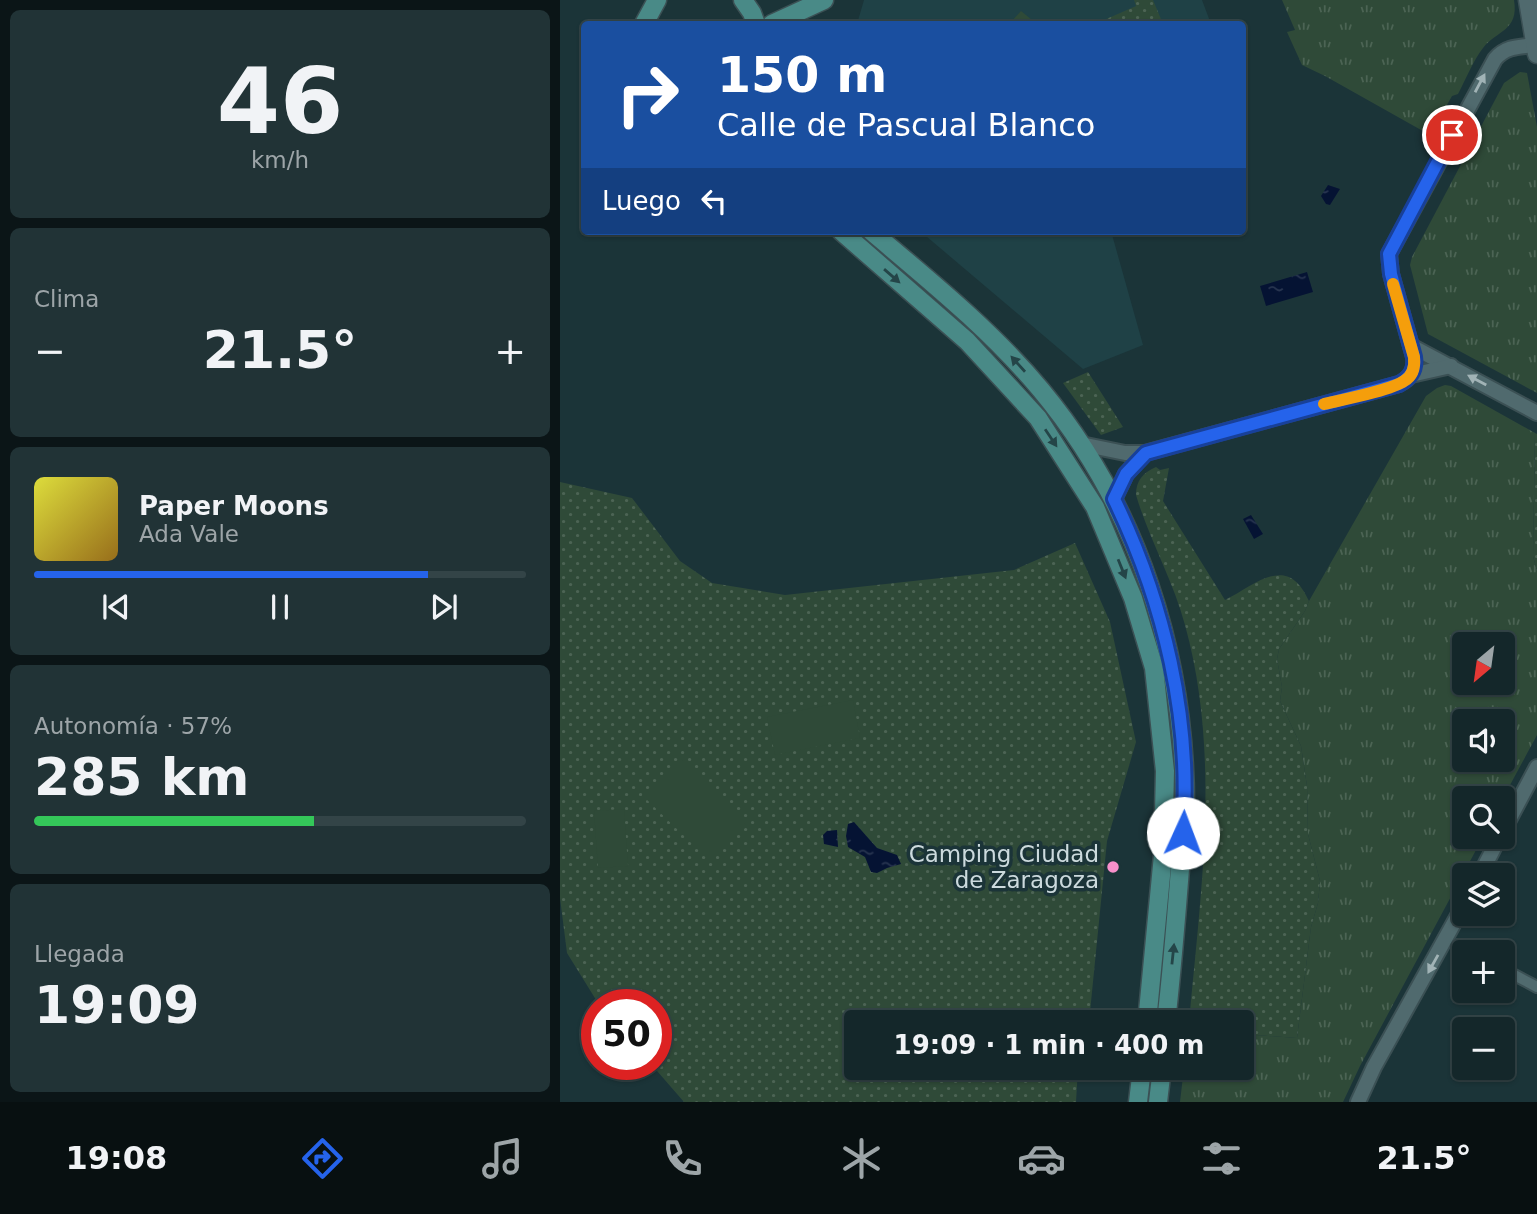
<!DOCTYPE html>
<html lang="es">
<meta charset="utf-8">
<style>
:root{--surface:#14272a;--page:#213336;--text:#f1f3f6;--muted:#9da5a8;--line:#334447;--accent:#2563eb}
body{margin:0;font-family:"DejaVu Sans",sans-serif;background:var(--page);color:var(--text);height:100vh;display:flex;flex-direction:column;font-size:26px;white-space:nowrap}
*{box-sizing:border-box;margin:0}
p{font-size:23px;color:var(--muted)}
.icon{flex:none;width:38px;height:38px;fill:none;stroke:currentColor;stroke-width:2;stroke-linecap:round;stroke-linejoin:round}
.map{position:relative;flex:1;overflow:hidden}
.side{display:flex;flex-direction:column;gap:10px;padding:10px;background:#0b1517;width:560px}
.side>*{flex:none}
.guide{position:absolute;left:21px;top:21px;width:665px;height:214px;border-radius:7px;box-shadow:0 2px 5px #0004,0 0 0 2px var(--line);background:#1a4fa0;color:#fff;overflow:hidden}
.needle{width:46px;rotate:209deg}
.buttons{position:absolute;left:892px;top:632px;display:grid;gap:14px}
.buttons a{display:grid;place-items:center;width:63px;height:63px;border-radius:7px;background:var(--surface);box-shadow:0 2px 5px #0004,0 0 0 2px var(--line);font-size:35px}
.speed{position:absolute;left:21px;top:989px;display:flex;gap:14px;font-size:35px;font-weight:700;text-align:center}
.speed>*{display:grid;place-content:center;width:91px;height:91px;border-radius:50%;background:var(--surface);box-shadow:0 2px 5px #0004,0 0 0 2px var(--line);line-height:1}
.speed .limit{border:10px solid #d22;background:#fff;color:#111}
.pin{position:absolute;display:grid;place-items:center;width:60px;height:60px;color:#fff;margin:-30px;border:4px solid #fff;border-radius:50%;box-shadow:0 2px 7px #0007}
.me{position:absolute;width:77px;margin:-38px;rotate:2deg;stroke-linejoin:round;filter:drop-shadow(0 0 5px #0008)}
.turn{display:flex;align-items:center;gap:24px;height:147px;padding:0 21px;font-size:32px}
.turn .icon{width:91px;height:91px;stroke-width:2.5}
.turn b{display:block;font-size:49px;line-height:60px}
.then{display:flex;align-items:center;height:66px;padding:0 21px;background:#0003;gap:14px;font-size:26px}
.big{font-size:52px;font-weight:600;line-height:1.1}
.side .widget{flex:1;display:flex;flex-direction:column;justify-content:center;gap:10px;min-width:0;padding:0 24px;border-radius:10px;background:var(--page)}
.side .dial{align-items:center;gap:0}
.dial b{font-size:91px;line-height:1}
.song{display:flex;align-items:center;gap:21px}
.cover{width:84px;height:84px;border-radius:10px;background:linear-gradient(135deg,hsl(60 70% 55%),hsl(40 70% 35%))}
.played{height:7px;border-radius:4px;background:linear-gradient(90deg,var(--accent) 80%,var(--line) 80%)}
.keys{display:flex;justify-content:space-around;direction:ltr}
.heat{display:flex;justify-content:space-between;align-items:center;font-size:38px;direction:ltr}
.charge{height:10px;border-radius:5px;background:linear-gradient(90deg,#34c759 57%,var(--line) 0)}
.trip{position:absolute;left:284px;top:1010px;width:410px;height:70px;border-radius:7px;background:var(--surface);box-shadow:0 2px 5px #0004,0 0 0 2px var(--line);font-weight:600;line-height:70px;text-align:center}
.tab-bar{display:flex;height:112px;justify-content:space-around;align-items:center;background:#081011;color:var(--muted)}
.tab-bar .icon{width:49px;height:49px}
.tab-bar .current{color:var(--accent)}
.tab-bar b{font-size:32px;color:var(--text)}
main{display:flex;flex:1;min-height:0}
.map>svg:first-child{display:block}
.built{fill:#1f4146}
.grass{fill:url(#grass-tufts);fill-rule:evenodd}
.park{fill:url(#park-dots)}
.pitch{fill:#2f4a38}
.water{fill:url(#water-ripples)}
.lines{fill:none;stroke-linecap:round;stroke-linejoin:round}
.pedestrian-casing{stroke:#3b5054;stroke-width:14}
.minor-casing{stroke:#3b5054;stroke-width:18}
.tertiary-casing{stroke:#3b5054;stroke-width:21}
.secondary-casing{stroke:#3b5054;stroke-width:21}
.pedestrian{stroke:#506a6e;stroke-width:10}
.minor{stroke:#506a6e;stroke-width:14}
.tertiary{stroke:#506a6e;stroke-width:18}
.secondary{stroke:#498a87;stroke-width:18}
.oneway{fill:#a1b3b6}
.oneway2{fill:#244548}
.route-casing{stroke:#184099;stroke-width:18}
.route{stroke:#2563eb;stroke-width:12}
.slow{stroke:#f59e0b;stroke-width:12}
.poi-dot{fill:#f890cb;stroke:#1b3438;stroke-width:2.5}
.labels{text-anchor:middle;stroke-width:7;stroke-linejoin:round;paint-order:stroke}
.poi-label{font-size:23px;fill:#ccdadd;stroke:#1b3438;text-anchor:end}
</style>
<main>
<section class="side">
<div class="widget dial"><b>46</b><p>km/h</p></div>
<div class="widget"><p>Clima</p>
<div class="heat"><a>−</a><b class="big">21.5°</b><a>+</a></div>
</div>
<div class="widget">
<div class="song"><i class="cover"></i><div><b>Paper Moons</b><p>Ada Vale</p></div></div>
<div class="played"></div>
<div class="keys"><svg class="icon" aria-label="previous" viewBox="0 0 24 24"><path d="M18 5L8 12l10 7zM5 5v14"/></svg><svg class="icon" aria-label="pause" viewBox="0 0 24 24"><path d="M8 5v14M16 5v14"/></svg><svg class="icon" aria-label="next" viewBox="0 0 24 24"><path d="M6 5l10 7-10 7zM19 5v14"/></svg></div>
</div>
<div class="widget"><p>Autonomía · 57%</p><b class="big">285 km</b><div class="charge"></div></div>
<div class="widget"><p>Llegada</p><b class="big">19:09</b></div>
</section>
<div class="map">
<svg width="977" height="1102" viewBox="0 0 977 1102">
<defs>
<pattern id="grass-tufts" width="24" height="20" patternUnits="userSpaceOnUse" patternTransform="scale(1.75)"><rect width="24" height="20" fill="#2f4a38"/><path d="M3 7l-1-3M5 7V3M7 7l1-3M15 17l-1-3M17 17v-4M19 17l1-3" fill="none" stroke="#4c6454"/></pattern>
<pattern id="park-dots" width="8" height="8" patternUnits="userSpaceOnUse" patternTransform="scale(1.75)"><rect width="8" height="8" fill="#2f4a38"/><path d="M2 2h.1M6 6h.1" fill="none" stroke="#4c6454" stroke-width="1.8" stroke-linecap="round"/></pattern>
<pattern id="water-ripples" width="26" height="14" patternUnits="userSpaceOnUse" patternTransform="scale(1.75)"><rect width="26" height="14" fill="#051333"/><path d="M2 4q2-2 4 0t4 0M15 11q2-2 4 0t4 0" fill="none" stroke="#283550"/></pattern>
</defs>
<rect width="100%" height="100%" fill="#1b3438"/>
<g class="built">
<path d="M 304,0 L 642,0 L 651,24 L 297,24 Z"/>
<path d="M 360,231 L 551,231 L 583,345 L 523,369 Z"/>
</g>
<g class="grass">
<path d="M 722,0 L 954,0 C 959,31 937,30 923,48 C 913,61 906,79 898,94 L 892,96 L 870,135 L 765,76 L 742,65 L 727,32 L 735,30 Z"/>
<path d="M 960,72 L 967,73 L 977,127 L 977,393 L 868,334 L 850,265 L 852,257 L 944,83 Z"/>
<path d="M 885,385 L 891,386 L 975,433 L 973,556 L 977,571 L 977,735 L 943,798 L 905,798 L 905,836 L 923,837 L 800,1066 L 783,1102 L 620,1102 L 624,1068 L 681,1068 L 681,1034 L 737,1038 L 751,927 L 758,903 L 760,881 L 748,834 L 747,786 L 741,746 L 720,701 L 722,687 L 717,659 L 719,649 L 745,611 L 749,601 L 866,396 L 877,388 ZM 905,644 L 943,644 L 943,682 L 905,682 ZM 905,721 L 943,721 L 943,760 L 905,760 Z"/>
</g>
<g class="park">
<path d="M 574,0 L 593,0 L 603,24 L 547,24 L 544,20 L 576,6 Z"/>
<path d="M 528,372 L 563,427 L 541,435 L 503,383 Z"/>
<path d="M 975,433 L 977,434 L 977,571 L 973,556 Z"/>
<path d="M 596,467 L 600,470 L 609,468 L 603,501 L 665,600 C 696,585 727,552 749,601 L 745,611 L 719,649 L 717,659 L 722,687 L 720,701 L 741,746 L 747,786 L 748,834 L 760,881 L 758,903 L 751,927 L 737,1038 L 681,1034 L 681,1022 L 629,1022 C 641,890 661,755 625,625 C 613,580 589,539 576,495 C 576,480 583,473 596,467 Z"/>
<path d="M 0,482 L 72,498 L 120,561 L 152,583 L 225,595 L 454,570 L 515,543 L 550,622 L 576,742 L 547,841 L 529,1022 L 296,1022 L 296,1068 L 518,1068 L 516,1102 L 124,1102 L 91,1064 L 96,1064 L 96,1004 L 38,1003 L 7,953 L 0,898 Z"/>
</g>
<g class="pitch">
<path d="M 461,11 L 477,24 L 449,24 Z"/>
<path d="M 293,700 L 300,738 L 215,755 L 207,717 Z"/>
<path d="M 121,759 L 187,826 L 149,860 L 82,795 Z"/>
<path d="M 64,809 L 68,866 L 38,868 L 34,811 Z"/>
</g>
<g class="water">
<path d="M 768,185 L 780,189 L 770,205 L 766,204 L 761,196 Z"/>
<path d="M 747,272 L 753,292 L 706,306 L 700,286 Z"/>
<path d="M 691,515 L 703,534 L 694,539 L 683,519 Z"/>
<path d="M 294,822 L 317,848 L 337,855 L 341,864 L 327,868 L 317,873 L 311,872 L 305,857 L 288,847 L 286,836 L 288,824 Z"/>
<path d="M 277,830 L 278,847 L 264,844 L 263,835 L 267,831 Z"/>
</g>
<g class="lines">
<defs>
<g id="pedestrian">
<path d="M 898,945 L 912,952"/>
<path d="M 943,969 L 977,987"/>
</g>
<g id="minor">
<path d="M 851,346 L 977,413"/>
<path d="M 851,375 L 891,366"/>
<path d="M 521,444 L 565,453 L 585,453 L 839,384 C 851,378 856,370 854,357 L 831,274 L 829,254 L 935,59 C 946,46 959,47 975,45"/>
<path d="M 554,499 L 566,474 L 585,453"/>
<path d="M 943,831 L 977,767"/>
<path d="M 920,875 L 940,836"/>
<path d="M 798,1102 L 814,1067 L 905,903"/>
</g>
<path id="tertiary" d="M 968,0 L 977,54"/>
<g id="secondary">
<path d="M 183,0 L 192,13 L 196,24"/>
<path d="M 84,24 L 97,0"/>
<path d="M 212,24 L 264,0"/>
<path d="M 281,231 L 407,341 L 478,418 L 535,507 L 573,598 L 594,668 L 605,771 L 603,855 L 587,1022"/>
<path d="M 311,231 C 370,281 431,330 481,390 C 578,507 625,655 625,806 C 625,827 622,848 620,869 C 616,920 612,971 606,1022"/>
<path d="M 578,1102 L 582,1068"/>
<path d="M 598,1102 L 602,1068"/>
</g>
</defs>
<use href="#pedestrian" class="pedestrian-casing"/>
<use href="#minor" class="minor-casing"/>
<use href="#tertiary" class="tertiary-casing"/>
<use href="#secondary" class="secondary-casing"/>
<use href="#pedestrian" class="pedestrian"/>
<use href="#minor" class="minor"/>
<use href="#tertiary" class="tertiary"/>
<use href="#secondary" class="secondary"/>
</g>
<defs><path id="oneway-solid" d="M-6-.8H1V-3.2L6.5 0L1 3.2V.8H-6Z" transform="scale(1.75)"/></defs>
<g class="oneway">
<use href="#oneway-solid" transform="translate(920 83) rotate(-62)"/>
<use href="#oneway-solid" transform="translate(917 380) rotate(-152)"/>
<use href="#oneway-solid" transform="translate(873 964) rotate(119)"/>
</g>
<g class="oneway2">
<use href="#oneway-solid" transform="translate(332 276) rotate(41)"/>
<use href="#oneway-solid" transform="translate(458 364) rotate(-132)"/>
<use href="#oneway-solid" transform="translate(491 438) rotate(56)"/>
<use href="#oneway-solid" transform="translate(562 569) rotate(68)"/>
<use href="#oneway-solid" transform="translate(613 954) rotate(-84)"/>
</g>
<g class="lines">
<defs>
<path id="route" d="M 623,833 C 632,719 604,602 554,499 L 566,474 L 586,453 L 839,384 C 850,378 856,370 854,357 L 831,274 L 829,254 L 892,135"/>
</defs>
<use href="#route" class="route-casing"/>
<use href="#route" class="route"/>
<path class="slow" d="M 764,404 C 781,400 832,390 844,381 C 853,376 855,367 854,357 L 833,284"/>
</g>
<circle class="poi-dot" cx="553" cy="867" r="7"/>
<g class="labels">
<g class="poi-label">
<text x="539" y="862">Camping Ciudad<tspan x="539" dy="26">de Zaragoza</tspan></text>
</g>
</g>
</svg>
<div class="buttons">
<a><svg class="needle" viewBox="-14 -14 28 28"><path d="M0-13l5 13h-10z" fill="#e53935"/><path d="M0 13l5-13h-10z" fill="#9da5a8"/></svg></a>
<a><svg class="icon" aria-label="sound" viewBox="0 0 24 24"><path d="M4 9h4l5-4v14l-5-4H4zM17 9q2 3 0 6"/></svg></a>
<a><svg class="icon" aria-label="search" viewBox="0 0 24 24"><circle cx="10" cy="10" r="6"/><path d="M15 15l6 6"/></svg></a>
<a><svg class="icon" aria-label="layers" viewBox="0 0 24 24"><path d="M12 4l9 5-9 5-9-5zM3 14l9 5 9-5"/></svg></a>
<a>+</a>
<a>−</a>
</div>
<div class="speed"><div class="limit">50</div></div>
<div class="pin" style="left:892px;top:135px;background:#d93025"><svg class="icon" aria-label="arrive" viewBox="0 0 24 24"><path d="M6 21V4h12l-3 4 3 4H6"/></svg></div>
<svg class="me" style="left:623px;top:833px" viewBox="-20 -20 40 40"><circle r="19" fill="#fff"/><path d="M0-13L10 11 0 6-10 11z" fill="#2563eb"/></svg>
<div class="trip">19:09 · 1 min · 400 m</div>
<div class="guide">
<div class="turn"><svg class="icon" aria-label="right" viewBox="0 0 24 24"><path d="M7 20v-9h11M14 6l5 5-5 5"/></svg><div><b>150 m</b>Calle de Pascual Blanco</div></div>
<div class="then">Luego<svg class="icon" aria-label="left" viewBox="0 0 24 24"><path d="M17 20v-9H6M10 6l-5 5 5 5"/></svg></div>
</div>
</div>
</main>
<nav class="tab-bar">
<b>19:08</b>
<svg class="icon current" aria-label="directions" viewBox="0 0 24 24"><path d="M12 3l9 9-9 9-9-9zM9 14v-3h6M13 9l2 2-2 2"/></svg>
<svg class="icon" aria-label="music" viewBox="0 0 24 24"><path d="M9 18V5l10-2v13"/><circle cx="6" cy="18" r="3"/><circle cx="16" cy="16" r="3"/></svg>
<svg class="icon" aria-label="phone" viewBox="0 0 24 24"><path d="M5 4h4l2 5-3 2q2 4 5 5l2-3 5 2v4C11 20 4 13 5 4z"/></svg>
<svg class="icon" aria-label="climate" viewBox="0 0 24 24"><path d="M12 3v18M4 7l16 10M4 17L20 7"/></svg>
<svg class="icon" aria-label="car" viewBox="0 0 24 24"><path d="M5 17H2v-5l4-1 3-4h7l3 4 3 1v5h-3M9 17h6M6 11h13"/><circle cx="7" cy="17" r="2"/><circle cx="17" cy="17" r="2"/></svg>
<svg class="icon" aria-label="filters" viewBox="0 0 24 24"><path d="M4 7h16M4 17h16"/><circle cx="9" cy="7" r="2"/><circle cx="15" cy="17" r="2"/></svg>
<b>21.5°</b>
</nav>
